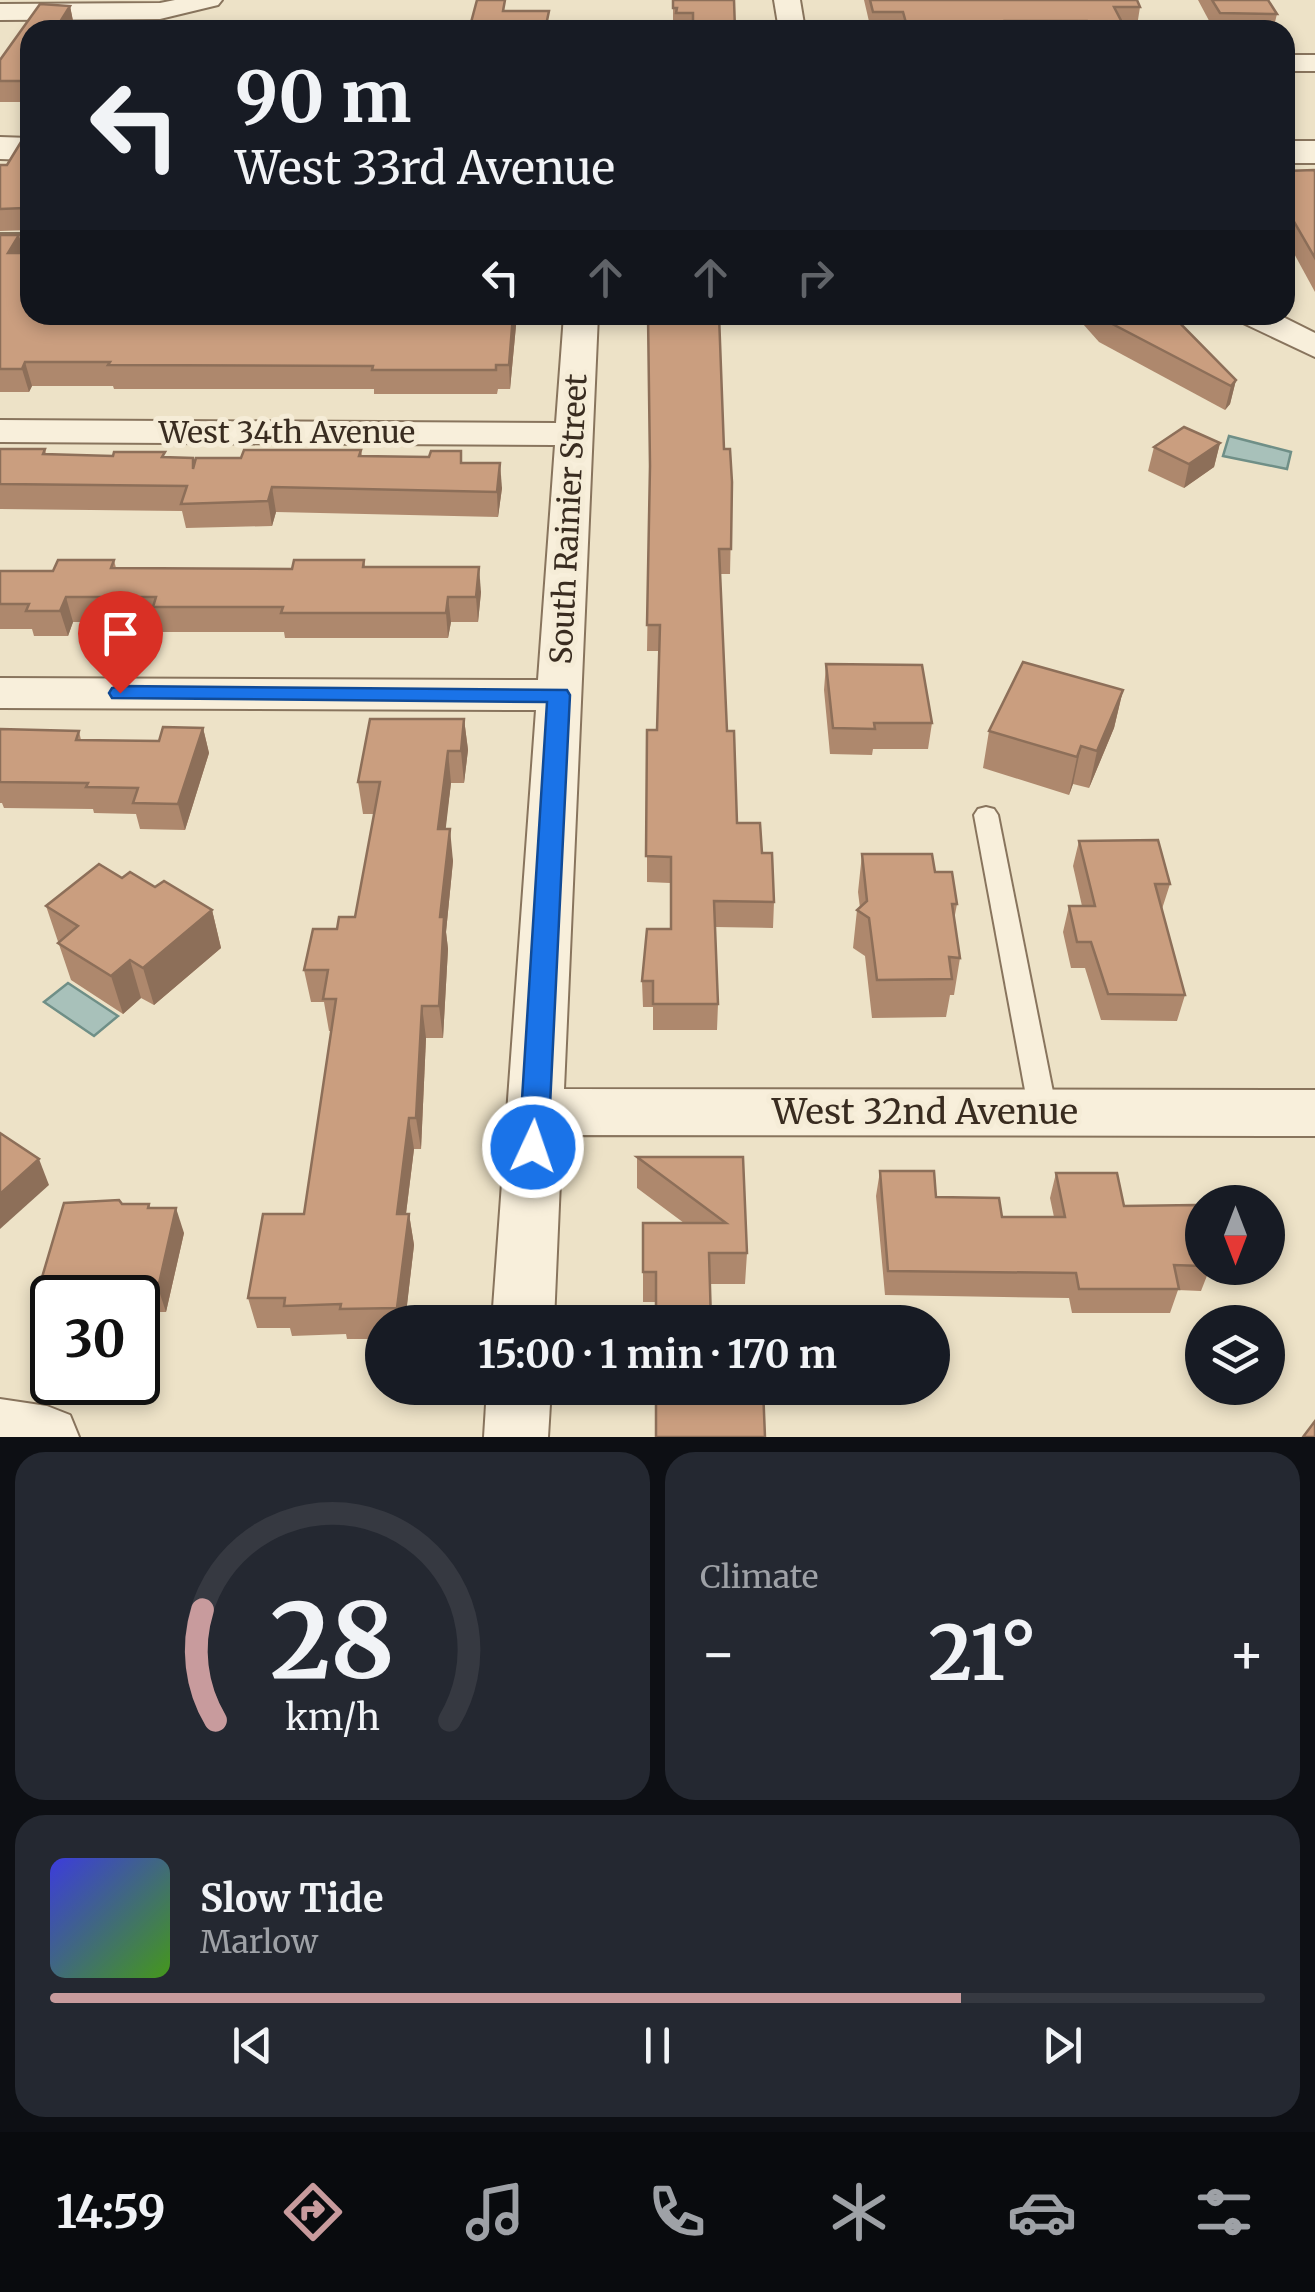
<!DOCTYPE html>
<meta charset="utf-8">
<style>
:root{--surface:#171b24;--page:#242831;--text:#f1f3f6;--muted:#9ea1a6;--line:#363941;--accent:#c89b9d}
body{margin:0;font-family:Merriweather,serif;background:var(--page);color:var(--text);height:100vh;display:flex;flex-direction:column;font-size:38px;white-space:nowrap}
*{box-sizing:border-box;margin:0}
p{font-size:32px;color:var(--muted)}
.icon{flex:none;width:55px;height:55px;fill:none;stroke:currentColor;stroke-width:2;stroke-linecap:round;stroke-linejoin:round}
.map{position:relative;height:1437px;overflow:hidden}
.drawer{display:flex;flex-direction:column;gap:15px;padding:15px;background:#0d0f14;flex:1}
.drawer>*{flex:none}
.guide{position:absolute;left:20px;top:20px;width:1275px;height:305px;border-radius:30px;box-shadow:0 5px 15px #0003;background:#171b24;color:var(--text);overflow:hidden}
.needle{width:65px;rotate:180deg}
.tools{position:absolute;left:1185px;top:1185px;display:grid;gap:20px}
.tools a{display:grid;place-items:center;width:100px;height:100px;border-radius:50%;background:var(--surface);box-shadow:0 5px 15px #0003;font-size:50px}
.speed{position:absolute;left:30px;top:1275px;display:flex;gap:20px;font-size:50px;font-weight:700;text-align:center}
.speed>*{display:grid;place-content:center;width:130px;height:130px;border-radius:50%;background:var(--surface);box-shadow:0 5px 15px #0003;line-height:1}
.speed .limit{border:5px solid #111;border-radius:15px;background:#fff;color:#111}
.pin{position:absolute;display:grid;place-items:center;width:85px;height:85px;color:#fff;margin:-102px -42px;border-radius:50% 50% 50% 0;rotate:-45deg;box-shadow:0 0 10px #0007}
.pin .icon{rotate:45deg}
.me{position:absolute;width:110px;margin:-55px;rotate:3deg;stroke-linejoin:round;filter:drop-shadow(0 0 8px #0008)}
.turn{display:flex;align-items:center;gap:35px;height:210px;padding:0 50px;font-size:45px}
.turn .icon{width:130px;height:130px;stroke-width:2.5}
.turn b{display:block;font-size:70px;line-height:85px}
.lanes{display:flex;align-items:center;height:95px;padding:0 50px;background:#0003;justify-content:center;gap:50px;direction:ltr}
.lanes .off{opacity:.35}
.big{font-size:75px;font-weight:700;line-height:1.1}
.drawer .widget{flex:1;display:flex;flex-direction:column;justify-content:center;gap:15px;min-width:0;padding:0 35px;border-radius:30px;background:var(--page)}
.drawer .dial{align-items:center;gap:0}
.dial svg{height:260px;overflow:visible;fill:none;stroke:var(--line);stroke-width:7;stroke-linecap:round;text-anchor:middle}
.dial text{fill:var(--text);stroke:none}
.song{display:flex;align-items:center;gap:30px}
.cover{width:120px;height:120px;border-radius:15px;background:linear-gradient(135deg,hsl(240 70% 55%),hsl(100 70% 35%))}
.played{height:10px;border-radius:5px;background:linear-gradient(90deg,var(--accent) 75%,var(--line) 75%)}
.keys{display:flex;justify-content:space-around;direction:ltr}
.heat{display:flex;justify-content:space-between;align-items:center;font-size:55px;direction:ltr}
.drawer .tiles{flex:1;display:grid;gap:15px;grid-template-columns:1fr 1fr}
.widget:last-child{grid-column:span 2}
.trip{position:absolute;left:365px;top:1305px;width:585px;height:100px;border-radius:50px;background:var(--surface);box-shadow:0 5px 15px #0003;font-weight:700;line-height:100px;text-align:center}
.menu{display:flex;height:160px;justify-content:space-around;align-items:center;background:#090b0e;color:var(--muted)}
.menu .icon{width:70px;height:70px}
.menu .active{color:var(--accent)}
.menu b{font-size:45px;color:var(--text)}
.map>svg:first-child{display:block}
.water{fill:#a8c1ba;stroke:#6f8f87;stroke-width:2.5}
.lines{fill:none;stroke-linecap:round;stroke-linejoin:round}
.service-casing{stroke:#88745d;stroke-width:4}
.minor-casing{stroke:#88745d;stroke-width:4}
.tertiary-casing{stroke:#88745d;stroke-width:4}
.service{fill:#f8efdb;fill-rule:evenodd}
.minor{fill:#f8efdb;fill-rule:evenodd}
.tertiary{fill:#f8efdb;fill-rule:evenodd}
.wall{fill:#ae886d}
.shaded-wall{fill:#8d6f59}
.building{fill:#ca9e7f;stroke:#8d6f59;stroke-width:2.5}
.route{fill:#1a73e8;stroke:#114b97;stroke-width:2.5}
.labels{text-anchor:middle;stroke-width:10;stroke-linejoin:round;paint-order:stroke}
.street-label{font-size:30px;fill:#392c20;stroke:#f5ecd7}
.near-street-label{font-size:35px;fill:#392c20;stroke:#f5ecd7}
</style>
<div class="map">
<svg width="1315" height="1437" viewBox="0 0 1315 1437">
<rect width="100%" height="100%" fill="#ede2c7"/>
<g class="water">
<path d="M 1229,436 L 1291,452 L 1287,469 L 1223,456 Z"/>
<path d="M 68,983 L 118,1016 L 94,1036 L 44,1002 Z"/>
</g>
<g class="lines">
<defs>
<path id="service" d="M 986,807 L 994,809 L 998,815 L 1057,1112 L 1053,1120 L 1043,1124 L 1033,1120 L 1029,1112 L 974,815 L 978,809 Z"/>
<g id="minor">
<path d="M 175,0 L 222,0 L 218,5 L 160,19 L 0,20 L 0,4 L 160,3 Z"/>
<path d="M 774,0 L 800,0 L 805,30 L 779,30 Z"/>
<rect x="1285" y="55" width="30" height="16"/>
<rect x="0" y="234" width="30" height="20"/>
<path d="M 564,315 L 598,315 L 564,1089 L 1315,1090 L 1315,1136 L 562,1135 L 554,1322 L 492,1322 L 536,710 L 0,708 L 0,678 L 538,680 L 555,445 L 0,442 L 0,420 L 556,423 Z"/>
<path d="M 1236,315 L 1279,315 L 1315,333 L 1315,357 L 1241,322 Z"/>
<path d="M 487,1388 L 551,1388 L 548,1437 L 484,1437 Z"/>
<path d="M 0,1399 L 47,1406 L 70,1415 L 79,1437 L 0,1437 Z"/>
</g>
<g id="tertiary">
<path d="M 0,137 L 30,138 L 30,160 L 0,159 Z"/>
<rect x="1285" y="141" width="30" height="22"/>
</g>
</defs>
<use href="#service" class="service-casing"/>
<use href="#minor" class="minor-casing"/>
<use href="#tertiary" class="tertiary-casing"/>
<use href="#service" class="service"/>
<use href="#minor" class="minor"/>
<use href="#tertiary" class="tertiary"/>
</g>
<g class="wall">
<path d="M 673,0 L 735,30 L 676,30 L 676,28 L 673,28 Z"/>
<path d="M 864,0 L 1137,0 L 1140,7 L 1137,26 L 1124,26 L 1126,30 L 871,30 Z"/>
<path d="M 1198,0 L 1268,0 L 1277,14 L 1273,30 L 1214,30 Z"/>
<path d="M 40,4 L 70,6 L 74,26 L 72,30 L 30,30 L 30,96 L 26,102 L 0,102 L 0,60 Z"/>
<path d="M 30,129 L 30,230 L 0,231 L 0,165 L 7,165 L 27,141 Z"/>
<path d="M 1285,171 L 1315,172 L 1315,292 L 1285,237 Z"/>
<path d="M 0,235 L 19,235 L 24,253 L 30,315 L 517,315 L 510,389 L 498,389 L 497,394 L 374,394 L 374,389 L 114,389 L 113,386 L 32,386 L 29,392 L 0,392 Z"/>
<path d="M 1075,315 L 1172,315 L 1236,380 L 1230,404 L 1225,410 L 1099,342 Z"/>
<path d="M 1220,443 L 1214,467 L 1184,488 L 1148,471 L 1154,447 Z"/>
<path d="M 0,449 L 45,449 L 46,454 L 193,458 L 194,464 L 241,458 L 361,450 L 362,456 L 462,463 L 502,488 L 498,517 L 276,512 L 272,526 L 186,528 L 182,511 L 0,509 Z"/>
<path d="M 724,449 L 732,482 L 730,574 L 720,574 L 727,731 L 737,823 L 762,853 L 774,902 L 773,928 L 715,927 L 718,1004 L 717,1030 L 653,1030 L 653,1007 L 643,1007 L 642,981 L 671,929 L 670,883 L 647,882 L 647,730 L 657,730 L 659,651 L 647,651 L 650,473 Z"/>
<path d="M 114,560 L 116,568 L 292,569 L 364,560 L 365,567 L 481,592 L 478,622 L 451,622 L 448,638 L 285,638 L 284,632 L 159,632 L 157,622 L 73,622 L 68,636 L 34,636 L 32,629 L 0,629 L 0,571 L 53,571 Z"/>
<path d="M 826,664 L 932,723 L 928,749 L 873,749 L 872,755 L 830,754 L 824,690 Z"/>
<path d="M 1123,690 L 1114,728 L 1089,788 L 1073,784 L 1069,795 L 983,768 L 989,731 Z"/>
<path d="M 464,719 L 468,750 L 464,783 L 451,783 L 445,829 L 453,861 L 446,932 L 448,949 L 443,1038 L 426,1038 L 421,1149 L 414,1149 L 406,1214 L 409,1214 L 414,1245 L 405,1322 L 382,1322 L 382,1339 L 347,1339 L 346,1334 L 292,1336 L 290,1328 L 257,1328 L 248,1298 L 304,1214 L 332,1031 L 329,1031 L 324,1002 L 311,1002 L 304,970 L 337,929 L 355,917 L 374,814 L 363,814 L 358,782 Z"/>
<path d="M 203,728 L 209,753 L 185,830 L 140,829 L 136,814 L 94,813 L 93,809 L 4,808 L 2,803 L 0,803 L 0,729 L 79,731 L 81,740 L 159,741 Z"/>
<path d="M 1079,841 L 1170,884 L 1162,909 L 1185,995 L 1177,1021 L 1101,1020 L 1085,968 L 1071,968 L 1063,932 L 1069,906 L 1082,906 L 1073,866 Z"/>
<path d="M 862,854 L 935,872 L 957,904 L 954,920 L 960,958 L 954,995 L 950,995 L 946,1017 L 872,1018 L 865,956 L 853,948 L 857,910 L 860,908 L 858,892 Z"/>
<path d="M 122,878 L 155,887 L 212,910 L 221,948 L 154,1005 L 141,998 L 123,1014 L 71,980 L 46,906 Z"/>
<path d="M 637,1157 L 743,1157 L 747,1253 L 745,1284 L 710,1284 L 656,1302 L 643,1302 L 643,1223 L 684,1223 L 637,1188 Z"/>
<path d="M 880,1171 L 936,1197 L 1002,1217 L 1054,1217 L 1050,1198 L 1056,1173 L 1124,1206 L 1202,1235 L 1202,1268 L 1210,1268 L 1201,1291 L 1178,1290 L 1170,1313 L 1072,1313 L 1069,1298 L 885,1295 L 876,1196 Z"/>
<path d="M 122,1204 L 149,1204 L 150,1208 L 184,1233 L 166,1312 L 138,1312 L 138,1298 L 52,1298 L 52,1325 L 46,1325 L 35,1301 Z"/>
</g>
<g class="shaded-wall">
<path d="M 70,6 L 74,26 L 72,30 L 55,30 Z"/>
<path d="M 30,68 L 30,96 L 26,102 L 21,81 Z"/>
<path d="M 19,235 L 25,258 L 8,253 Z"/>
<path d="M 513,315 L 517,315 L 510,389 L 509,365 Z"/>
<path d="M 25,362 L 32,386 L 29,392 L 22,369 Z"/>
<path d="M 1236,380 L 1230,404 L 1225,410 L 1231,386 Z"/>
<path d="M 1220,443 L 1214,467 L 1184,488 L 1189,464 Z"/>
<path d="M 500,463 L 502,488 L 498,517 L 497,492 Z"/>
<path d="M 272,487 L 276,512 L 272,526 L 268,501 Z"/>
<path d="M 479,567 L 481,592 L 478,622 L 476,597 Z"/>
<path d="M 66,597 L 73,622 L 68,636 L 60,611 Z"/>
<path d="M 448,597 L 451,622 L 448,638 L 446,613 Z"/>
<path d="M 1123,690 L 1114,728 L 1089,788 L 1097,751 Z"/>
<path d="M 464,719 L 468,750 L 464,783 L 461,751 Z"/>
<path d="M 203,728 L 209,753 L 185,830 L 178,804 Z"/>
<path d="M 1081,746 L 1073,784 L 1069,795 L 1077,757 Z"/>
<path d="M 448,751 L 451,783 L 442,861 L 438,829 Z"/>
<path d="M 450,829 L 453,861 L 446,932 L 448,949 L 443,1038 L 439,1006 L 440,917 Z"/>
<path d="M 212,910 L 221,948 L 154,1005 L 143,968 Z"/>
<path d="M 130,960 L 141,998 L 123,1014 L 111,976 Z"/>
<path d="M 422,1006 L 426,1038 L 421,1149 L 416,1118 Z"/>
<path d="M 409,1118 L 414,1149 L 402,1245 L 397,1214 Z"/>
<path d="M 39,1159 L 49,1185 L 0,1229 L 0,1194 Z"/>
<path d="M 176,1208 L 184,1233 L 166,1312 L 158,1288 Z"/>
<path d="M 409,1214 L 414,1245 L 405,1322 L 400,1322 L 397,1308 Z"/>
</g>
<g class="building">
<path d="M 477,0 L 505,0 L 503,11 L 549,11 L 545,30 L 469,30 Z"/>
<path d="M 673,0 L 734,0 L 735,30 L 693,30 L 693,13 L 676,13 L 677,8 L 673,8 Z"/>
<path d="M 870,0 L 1137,0 L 1140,7 L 1114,7 L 1126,30 L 1092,30 L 1087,21 L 1005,21 L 1008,30 L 908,30 L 903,12 L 873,12 Z"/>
<path d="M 1212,0 L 1268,0 L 1277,14 L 1220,13 Z"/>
<path d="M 40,4 L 70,6 L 55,30 L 30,30 L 30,68 L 21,81 L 0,81 L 0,60 Z"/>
<path d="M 30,129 L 30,219 L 28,222 L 24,208 L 0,209 L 0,165 L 7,165 L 21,142 L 27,141 Z"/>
<path d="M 1314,170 L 1315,172 L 1315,258 L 1285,206 L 1285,171 Z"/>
<path d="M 0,235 L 19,235 L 8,253 L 30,253 L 30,315 L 513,315 L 509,365 L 496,365 L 496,370 L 372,370 L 373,366 L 108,365 L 110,362 L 25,362 L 22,369 L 0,369 Z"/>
<path d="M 648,315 L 719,315 L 724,449 L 730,449 L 732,482 L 731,549 L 719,549 L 727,731 L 734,731 L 737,823 L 760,823 L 762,853 L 772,853 L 774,902 L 714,901 L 718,1004 L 653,1004 L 653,981 L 642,981 L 647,929 L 671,929 L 671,857 L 646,856 L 647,730 L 657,730 L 660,625 L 647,625 L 650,466 Z"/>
<path d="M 1100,315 L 1172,315 L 1236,380 L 1231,386 L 1103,319 Z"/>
<path d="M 1184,427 L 1220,443 L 1189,464 L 1154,447 Z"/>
<path d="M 0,449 L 45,449 L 43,454 L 113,456 L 114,452 L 165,452 L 162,457 L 193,458 L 193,469 L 196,458 L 241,458 L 244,450 L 361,450 L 359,456 L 429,457 L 431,451 L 461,451 L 461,463 L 500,463 L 497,492 L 272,487 L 268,501 L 181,504 L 187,486 L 0,484 Z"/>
<path d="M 58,560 L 114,560 L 111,568 L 292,569 L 294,560 L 364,560 L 363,567 L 479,567 L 476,597 L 448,597 L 446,613 L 281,613 L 283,607 L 153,607 L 156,597 L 66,597 L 60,611 L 26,611 L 29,604 L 0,604 L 0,571 L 53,571 Z"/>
<path d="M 1023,662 L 1123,690 L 1097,751 L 1081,746 L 1077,757 L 989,731 Z"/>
<path d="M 826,664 L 922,665 L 932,723 L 874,723 L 875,729 L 833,728 Z"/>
<path d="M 370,719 L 464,719 L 461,751 L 448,751 L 438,829 L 450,829 L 440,917 L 444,917 L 439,1006 L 422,1006 L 416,1118 L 409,1118 L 397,1214 L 409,1214 L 397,1308 L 340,1309 L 341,1304 L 284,1306 L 285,1298 L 248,1298 L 263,1214 L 304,1214 L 336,999 L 323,999 L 328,970 L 304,970 L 313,929 L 337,929 L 339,917 L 355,917 L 380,782 L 358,782 Z"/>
<path d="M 163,727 L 203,728 L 178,804 L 133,803 L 138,788 L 86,787 L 88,783 L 0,782 L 0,729 L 79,731 L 76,740 L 159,741 Z"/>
<path d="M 1158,840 L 1170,884 L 1155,884 L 1185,995 L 1108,994 L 1091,942 L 1077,942 L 1069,906 L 1095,906 L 1079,841 Z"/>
<path d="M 862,854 L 932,854 L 935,872 L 952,872 L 957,904 L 952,904 L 960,958 L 949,957 L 952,979 L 877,980 L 869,918 L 857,910 L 867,901 Z"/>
<path d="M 99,864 L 122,878 L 130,872 L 155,887 L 164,881 L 212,910 L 143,968 L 130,960 L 111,976 L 58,943 L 78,926 L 46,906 Z"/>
<path d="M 0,1133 L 39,1159 L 0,1194 Z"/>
<path d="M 637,1157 L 743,1157 L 747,1253 L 709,1253 L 711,1322 L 656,1322 L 656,1272 L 643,1272 L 643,1223 L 726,1223 Z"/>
<path d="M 880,1171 L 934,1171 L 936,1197 L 999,1198 L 1002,1217 L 1065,1217 L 1056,1173 L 1117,1173 L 1124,1206 L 1195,1205 L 1202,1235 L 1202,1266 L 1174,1265 L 1179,1289 L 1079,1289 L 1076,1273 L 888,1271 Z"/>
<path d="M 119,1200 L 122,1204 L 149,1204 L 148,1208 L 176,1208 L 158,1288 L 81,1288 L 78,1298 L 52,1298 L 52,1301 L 35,1301 L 64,1203 Z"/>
<path d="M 656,1388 L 763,1388 L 765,1437 L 656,1437 Z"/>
<path d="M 1315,1421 L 1315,1437 L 1303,1437 Z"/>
</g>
<path class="route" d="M 120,686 L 567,690 L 570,695 L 548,1147 L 543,1155 L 533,1159 L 523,1155 L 519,1147 L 547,702 L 112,698 L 109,693 L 112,688 Z"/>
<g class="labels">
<g class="street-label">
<text x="287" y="443">West 34th Avenue</text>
<text transform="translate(569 519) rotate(-87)" y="10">South Rainier Street</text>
</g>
<g class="near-street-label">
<text x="925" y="1124">West 32nd Avenue</text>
</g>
</g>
</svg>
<div class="tools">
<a><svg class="needle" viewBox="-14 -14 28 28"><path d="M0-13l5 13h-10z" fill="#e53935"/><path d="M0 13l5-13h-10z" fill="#9ea1a6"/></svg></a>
<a><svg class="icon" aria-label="layers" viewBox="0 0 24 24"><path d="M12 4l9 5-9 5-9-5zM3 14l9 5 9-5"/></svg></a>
</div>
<div class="speed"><div class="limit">30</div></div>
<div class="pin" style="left:120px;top:693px;background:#d93025"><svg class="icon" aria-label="arrive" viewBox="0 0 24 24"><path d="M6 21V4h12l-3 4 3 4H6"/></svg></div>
<svg class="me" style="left:533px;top:1147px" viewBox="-20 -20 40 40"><circle r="17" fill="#1a73e8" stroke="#fff" stroke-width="3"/><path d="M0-11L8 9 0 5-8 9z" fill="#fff"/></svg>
<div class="trip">15:00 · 1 min · 170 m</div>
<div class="guide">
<div class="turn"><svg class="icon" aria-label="left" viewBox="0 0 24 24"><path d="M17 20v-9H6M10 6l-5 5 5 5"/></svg><div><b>90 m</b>West 33rd Avenue</div></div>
<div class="lanes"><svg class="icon" aria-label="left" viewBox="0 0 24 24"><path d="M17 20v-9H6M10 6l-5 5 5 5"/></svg><svg class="icon off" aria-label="ahead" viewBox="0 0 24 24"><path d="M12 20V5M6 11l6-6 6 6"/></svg><svg class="icon off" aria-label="ahead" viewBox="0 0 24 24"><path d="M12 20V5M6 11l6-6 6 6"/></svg><svg class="icon off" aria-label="right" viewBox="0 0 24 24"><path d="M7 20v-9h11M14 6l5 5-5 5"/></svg></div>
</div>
</div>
<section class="drawer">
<div class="tiles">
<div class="widget dial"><svg viewBox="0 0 100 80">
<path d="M14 69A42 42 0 1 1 86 69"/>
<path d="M14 69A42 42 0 0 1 10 35" stroke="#c89b9d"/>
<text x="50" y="56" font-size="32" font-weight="700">28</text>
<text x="50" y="72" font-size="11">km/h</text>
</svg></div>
<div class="widget"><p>Climate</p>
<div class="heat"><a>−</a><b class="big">21°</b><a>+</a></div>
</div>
<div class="widget">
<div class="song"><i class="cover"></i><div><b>Slow Tide</b><p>Marlow</p></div></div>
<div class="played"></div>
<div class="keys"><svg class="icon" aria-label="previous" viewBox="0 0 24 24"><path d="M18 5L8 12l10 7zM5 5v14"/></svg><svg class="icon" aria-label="pause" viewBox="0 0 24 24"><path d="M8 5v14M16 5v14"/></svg><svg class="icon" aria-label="next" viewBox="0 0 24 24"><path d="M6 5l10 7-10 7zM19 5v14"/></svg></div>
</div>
</div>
</section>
<nav class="menu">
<b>14:59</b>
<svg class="icon active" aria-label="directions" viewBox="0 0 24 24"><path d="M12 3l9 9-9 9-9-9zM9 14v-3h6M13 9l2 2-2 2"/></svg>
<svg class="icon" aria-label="music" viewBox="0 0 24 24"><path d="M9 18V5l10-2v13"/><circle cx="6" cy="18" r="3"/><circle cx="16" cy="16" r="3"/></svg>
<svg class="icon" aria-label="phone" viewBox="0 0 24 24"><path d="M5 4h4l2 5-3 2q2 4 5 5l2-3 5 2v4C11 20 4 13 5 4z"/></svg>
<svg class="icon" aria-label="climate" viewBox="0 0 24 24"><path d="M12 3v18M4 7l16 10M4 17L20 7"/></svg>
<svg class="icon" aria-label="car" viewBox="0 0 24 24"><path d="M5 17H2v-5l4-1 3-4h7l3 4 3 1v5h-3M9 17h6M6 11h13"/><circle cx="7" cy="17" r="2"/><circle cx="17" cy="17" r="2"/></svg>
<svg class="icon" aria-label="filters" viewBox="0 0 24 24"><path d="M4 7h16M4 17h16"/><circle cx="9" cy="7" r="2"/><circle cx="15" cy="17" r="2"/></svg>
</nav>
